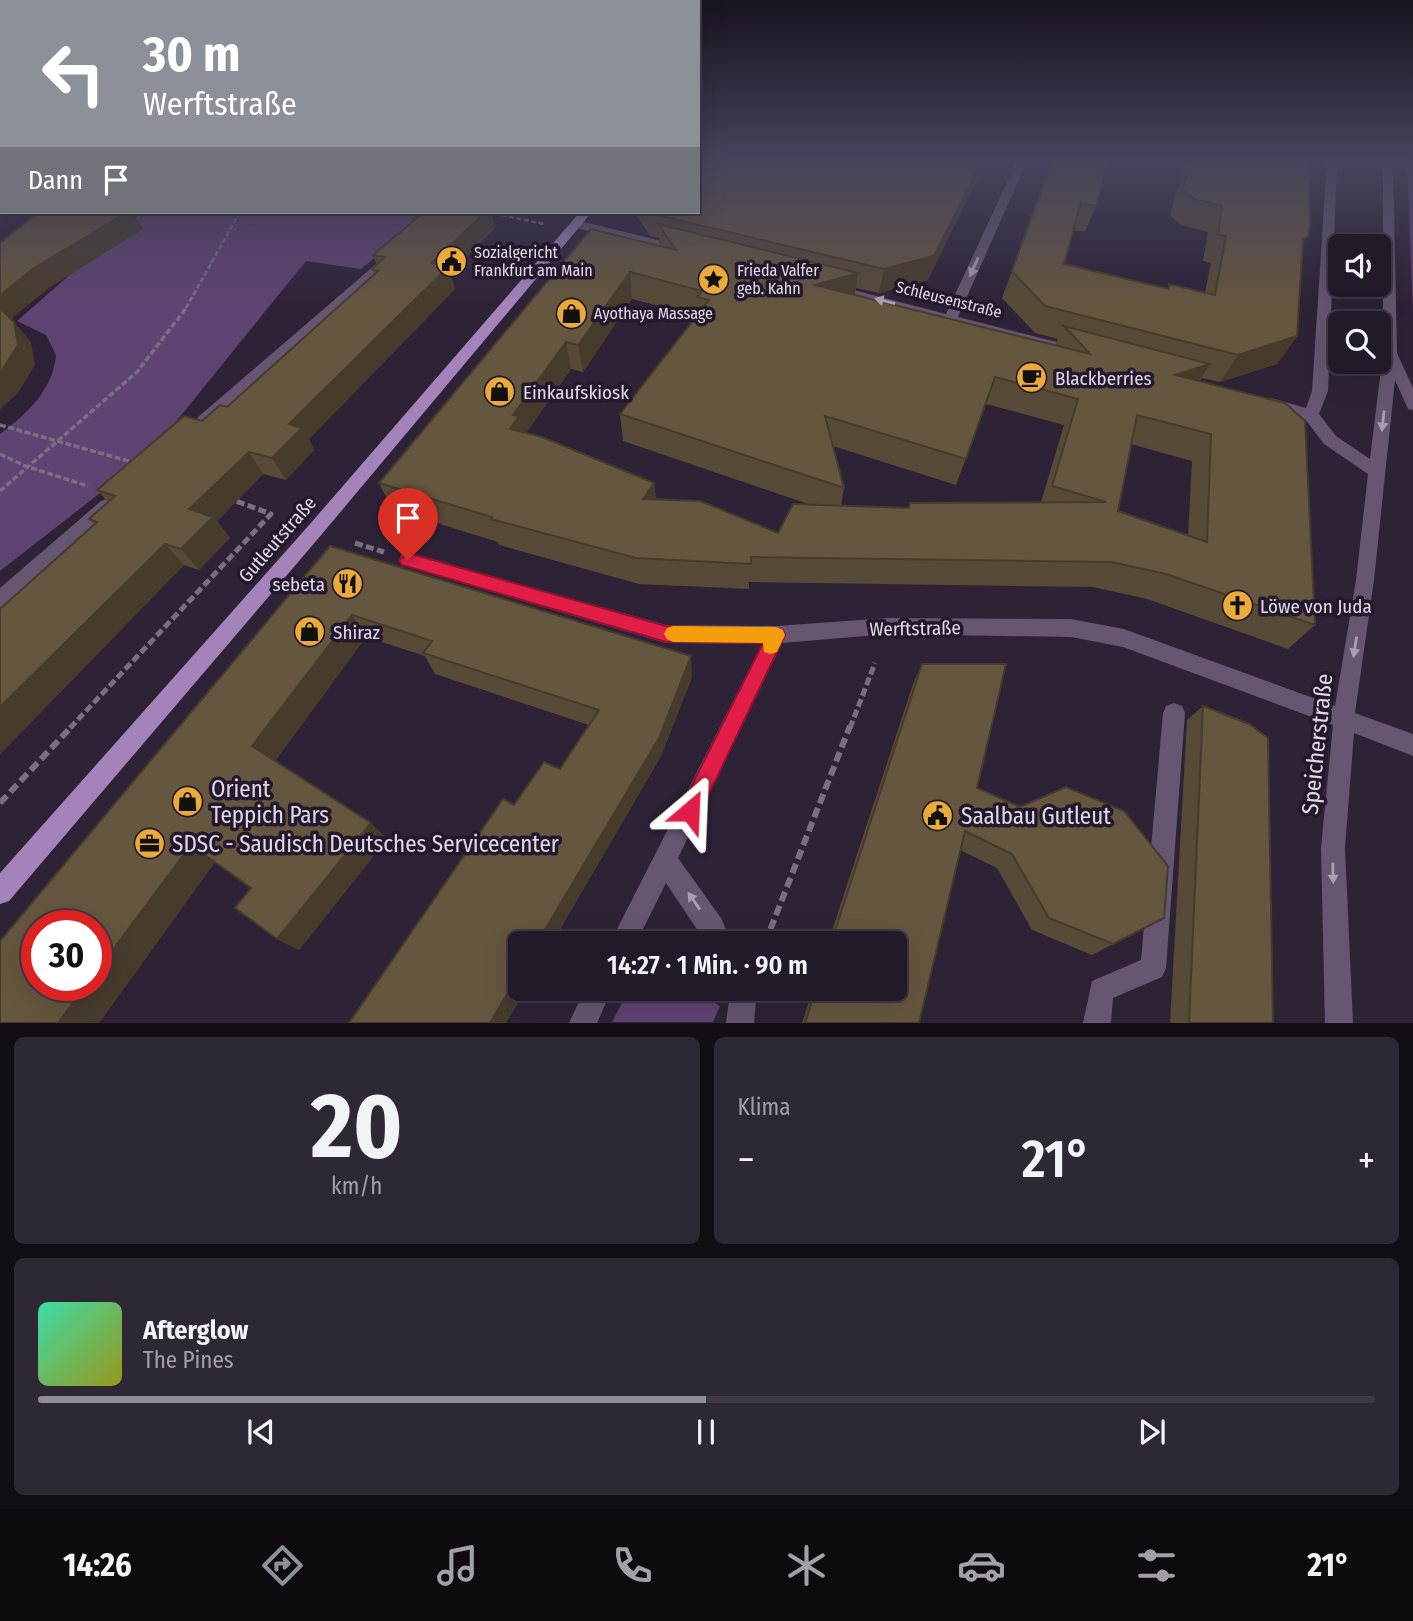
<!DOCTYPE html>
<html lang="de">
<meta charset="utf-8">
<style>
:root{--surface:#221a28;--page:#2e2734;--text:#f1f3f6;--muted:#a2a1a8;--line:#3f3845;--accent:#8c9099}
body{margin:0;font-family:"Fira Sans Condensed",sans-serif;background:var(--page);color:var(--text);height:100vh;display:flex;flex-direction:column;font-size:26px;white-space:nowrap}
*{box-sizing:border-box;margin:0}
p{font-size:23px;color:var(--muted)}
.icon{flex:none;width:38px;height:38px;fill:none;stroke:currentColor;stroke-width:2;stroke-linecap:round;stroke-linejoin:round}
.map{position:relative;height:1023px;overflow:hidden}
.side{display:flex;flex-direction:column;gap:14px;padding:14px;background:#130e16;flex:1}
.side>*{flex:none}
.hud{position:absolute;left:0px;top:0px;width:700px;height:214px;box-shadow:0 7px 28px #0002,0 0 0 2px var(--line);background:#8c9099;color:#fff;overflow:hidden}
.tools{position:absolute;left:1328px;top:234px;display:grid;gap:14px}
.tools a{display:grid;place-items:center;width:63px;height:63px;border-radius:10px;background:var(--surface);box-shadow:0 7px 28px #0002,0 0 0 2px var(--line);font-size:35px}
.speed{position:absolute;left:21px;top:910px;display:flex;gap:14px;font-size:35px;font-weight:700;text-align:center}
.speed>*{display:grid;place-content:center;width:91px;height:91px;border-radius:50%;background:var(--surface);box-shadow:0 7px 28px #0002,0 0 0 2px var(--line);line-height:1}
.speed .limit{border:10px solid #d22;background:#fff;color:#111}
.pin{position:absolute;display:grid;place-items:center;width:60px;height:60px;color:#fff;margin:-72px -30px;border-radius:50% 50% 50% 0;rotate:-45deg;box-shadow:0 0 7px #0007}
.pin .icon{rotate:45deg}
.me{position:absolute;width:77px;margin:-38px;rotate:26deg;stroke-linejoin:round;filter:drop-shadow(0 0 5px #0008)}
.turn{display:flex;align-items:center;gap:24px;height:147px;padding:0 28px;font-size:32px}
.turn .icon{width:91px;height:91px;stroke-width:2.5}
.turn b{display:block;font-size:49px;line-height:60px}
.then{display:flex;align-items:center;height:66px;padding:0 28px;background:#0003;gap:14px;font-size:26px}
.big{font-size:52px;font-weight:600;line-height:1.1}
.side .card{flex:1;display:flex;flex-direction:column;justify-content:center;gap:10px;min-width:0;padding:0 24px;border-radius:10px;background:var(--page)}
.side .dial{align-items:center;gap:0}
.dial b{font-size:91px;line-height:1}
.song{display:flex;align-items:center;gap:21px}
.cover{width:84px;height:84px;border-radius:10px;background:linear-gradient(135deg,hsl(160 70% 55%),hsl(60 70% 35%))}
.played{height:7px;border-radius:4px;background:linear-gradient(90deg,var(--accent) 50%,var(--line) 50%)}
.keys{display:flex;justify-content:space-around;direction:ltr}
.heat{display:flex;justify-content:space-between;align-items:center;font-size:38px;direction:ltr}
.side .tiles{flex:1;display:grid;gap:14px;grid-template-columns:1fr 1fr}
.card:last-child{grid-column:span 2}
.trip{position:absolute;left:508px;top:931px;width:399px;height:70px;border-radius:10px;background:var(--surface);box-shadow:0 7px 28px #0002,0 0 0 2px var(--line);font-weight:600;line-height:70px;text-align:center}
.tabs{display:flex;height:112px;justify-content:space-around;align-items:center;background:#0e0a10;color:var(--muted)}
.tabs .icon{width:49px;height:49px}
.tabs .active{color:var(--accent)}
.tabs b{font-size:32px;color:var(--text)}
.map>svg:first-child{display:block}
.green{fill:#5f4372}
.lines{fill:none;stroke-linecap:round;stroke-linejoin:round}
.path-far3{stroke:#796f81;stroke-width:2.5;stroke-dasharray:5 2.5;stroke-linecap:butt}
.path-far2{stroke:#796f81;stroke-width:3.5;stroke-dasharray:6 2.5;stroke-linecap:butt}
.path-far1{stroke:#796f81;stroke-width:5;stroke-dasharray:8 3.5;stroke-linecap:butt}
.path{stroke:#796f81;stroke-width:6;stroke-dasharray:10 5;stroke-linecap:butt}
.minor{fill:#665671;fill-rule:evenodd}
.major{fill:#a483bb;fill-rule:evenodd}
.path-bridge{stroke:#796f81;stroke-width:3.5;stroke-dasharray:6 2.5;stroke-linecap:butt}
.wall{fill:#574a36;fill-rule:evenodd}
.shaded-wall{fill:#473c2c}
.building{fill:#65563f;stroke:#473c2c;stroke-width:2;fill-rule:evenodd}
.oneway{fill:#aa9eb2}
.route{fill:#e11d48;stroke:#92132f;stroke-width:2}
.slow{fill:#f59e0b}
.labels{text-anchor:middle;stroke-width:7;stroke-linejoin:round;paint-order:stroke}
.far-poi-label{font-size:16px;fill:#e1d9e7;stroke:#24182c;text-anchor:start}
.far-street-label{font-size:16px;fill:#e1d9e7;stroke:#24182c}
.poi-label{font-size:19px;fill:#e1d9e7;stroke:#24182c;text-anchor:start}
.street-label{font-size:19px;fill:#e1d9e7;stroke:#24182c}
.near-street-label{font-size:23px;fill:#e1d9e7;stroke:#24182c}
.near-poi-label{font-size:23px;fill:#e1d9e7;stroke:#24182c;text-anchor:start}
</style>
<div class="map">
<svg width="1413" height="1023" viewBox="0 0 1413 1023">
<rect width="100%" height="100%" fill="#2e2236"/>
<g class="green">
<path d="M 1407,161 L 1413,161 L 1413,311 Z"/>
<path d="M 142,212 L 397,212 L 423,218 L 361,269 L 306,261 L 149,455 L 0,571 L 0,434 C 27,414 53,390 56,355 L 46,335 L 17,321 Z"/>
<path d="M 629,989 L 691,989 L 720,1006 L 713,1022 L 612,1022 Z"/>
</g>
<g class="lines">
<g class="path-far3">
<path d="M 412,212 L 427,215"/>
<path d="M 487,212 L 544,224"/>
<path d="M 186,308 L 240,212"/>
</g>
<g class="path-far2">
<path d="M 0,454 L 25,466 L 88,486"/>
<path d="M 0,491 L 137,372 L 187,307"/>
</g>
<g class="path-far1">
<path d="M 355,543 L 384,552"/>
<path d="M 70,728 L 271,514 L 236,501"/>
<path d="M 850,728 L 875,663"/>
</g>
<g class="path">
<path d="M 0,803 L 72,726"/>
<path d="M 765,943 L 850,726"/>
</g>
<g class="minor">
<path d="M 1017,161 L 1027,161 L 958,317 L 1073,346 L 1073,352 L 1068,354 L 829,292 L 827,289 L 834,285 L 946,314 Z"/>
<path d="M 1327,161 L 1337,161 L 1328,391 L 1319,414 L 1336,436 L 1370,459 L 1383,353 L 1383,161 L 1393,161 L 1397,353 L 1413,388 L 1413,410 L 1408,409 L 1395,380 L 1374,580 L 1355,713 L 1413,734 L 1413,756 L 1354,733 L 1345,848 L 1353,1023 L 1325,1023 L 1321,848 L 1333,725 L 1123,647 L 1071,637 L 889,634 L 782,643 L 678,858 L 721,918 L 732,943 L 706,943 L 666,883 L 636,943 L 610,943 L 762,644 L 666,643 L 408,567 L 401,565 L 399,560 L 401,555 L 408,553 L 666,625 L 776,626 L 889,618 L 1071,619 L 1124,629 L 1335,706 L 1356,580 L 1368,474 L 1324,444 L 1305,419 L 1266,407 L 1263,403 L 1271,398 L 1306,408 L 1312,391 Z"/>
<path d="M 576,220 L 686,247 L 688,250 L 682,254 L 572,227 L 570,224 Z"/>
<path d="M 390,252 L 396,256 L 394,259 L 210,425 L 198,425 L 196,421 L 198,417 Z"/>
<path d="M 107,499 L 113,501 L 116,506 L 113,511 L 7,605 L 0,607 L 0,588 L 101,501 Z"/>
<path d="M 1174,703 L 1182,706 L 1185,713 L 1166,968 L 1162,977 L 1113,998 L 1111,1023 L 1083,1023 L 1092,981 L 1141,960 L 1163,713 L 1166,706 Z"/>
<path d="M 585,989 L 612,989 L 597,1023 L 569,1023 Z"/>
<path d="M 725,989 L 752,989 L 756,1000 L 754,1023 L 726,1023 L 729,1000 Z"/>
</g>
<path class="major" d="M 580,212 L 592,212 L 322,534 L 9,901 L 0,904 L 0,873 L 310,524 Z"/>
<path class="path-bridge" d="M 0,425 L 132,462"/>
</g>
<g class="wall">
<path d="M 0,161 L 2,161 L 2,197 L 0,196 Z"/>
<path d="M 1052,161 L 1096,206 L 1085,232 L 1073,230 L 1064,264 L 1167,289 L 1169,284 L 1205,293 L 1211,263 L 1203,261 L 1208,232 L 1181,225 L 1170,215 L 1186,161 L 1309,161 L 1302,246 L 1297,336 L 1277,364 L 1220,382 L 1202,378 L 1199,381 L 1315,625 L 1288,649 L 1147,599 L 1093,587 L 749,582 L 749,589 L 639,584 L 499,545 L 498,542 L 392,509 L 379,483 L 659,246 L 659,238 L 650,236 L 634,212 L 698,212 L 928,280 L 879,293 L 856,288 L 855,295 L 1055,345 L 1058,339 L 1035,333 L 1002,298 ZM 632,299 L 697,316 L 620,414 L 623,441 L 811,505 L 778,533 L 656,500 L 654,483 L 526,433 L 571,369 L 583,372 ZM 986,404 L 1064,425 L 1041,502 L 910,503 L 909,508 L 841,506 L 844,488 L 833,446 L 956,485 ZM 1131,444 L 1192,461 L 1188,536 L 1118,511 Z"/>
<path d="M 424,212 L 491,212 L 495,228 L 450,273 L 455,289 L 309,439 L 314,450 L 286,480 L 263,474 L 217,521 L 230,538 L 199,570 L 184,565 L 0,754 L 0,609 L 94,524 L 89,519 L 108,502 L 97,490 L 202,421 L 227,407 L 374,275 L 372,269 L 377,265 L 373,255 Z"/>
<path d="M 330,546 L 692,677 L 661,756 L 552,943 L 520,943 L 526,989 L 506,1023 L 349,1023 L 514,805 L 560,769 L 589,725 L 435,674 L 425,656 L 366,637 L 275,761 L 387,839 L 299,950 L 277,939 L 251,888 L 215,862 L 99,1023 L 0,1023 Z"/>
<path d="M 922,664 L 977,788 L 1164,918 L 1092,955 L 1032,930 L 997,868 L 960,850 L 919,1023 L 802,1023 L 813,989 L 894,989 L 894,943 L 828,943 L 913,684 Z"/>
<path d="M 1203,706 L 1273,1023 L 1170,1023 L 1187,720 Z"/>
</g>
<g class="shaded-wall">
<path d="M 982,161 L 986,161 L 928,280 L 879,293 L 884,269 Z"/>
<path d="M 128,212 L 132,212 L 143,229 L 49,288 L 10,320 L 0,309 L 0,295 L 34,268 Z"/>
<path d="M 481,212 L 491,212 L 495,228 L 450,273 L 455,289 L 309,439 L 314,450 L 286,480 L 272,458 L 289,424 L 432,263 Z"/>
<path d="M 630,272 L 632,299 L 583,372 L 578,345 Z"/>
<path d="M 858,273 L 854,300 L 815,285 Z"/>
<path d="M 14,322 L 31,342 L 35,365 L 18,393 L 0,409 L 0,373 Z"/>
<path d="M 1297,336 L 1277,364 L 1220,382 L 1238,355 Z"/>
<path d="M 566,342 L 571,369 L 524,436 L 510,429 L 513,415 Z"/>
<path d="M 1210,364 L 1193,391 L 1175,375 Z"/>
<path d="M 249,452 L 263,474 L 217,521 L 230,538 L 199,570 L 181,549 L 189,509 Z"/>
<path d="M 654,483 L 656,509 L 643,499 Z"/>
<path d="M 165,544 L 184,565 L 0,754 L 0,707 Z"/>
<path d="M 352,615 L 366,637 L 272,765 L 252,746 Z"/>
<path d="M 691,656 L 692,677 L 661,756 L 552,943 L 537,943 Z"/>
<path d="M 371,823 L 387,839 L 299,950 L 277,939 Z"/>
<path d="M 191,845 L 216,860 L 99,1023 L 58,1023 L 86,985 L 96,985 L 96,972 Z"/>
<path d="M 520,972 L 520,989 L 526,989 L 506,1023 L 490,1023 Z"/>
</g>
<g class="building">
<path d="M 0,161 L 2,161 L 2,180 L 0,179 Z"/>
<path d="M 698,161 L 982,161 L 934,256 L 884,269 L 649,213 L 648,212 L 698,212 Z"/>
<path d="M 1052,161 L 1109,161 L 1096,206 L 1081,203 L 1064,264 L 1169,289 L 1169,284 L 1215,295 L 1226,236 L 1218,234 L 1222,206 L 1194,199 L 1183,189 L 1191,161 L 1309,161 L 1310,224 L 1308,237 L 1303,239 L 1297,336 L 1238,355 L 1045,306 L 1012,271 Z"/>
<path d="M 39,212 L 128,212 L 34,268 L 0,295 L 0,243 Z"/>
<path d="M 424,212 L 485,212 L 432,263 L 448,267 L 289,424 L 302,428 L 272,458 L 249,452 L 189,509 L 213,517 L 181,549 L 165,544 L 0,707 L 0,609 L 97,522 L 89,519 L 115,496 L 97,490 L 184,416 L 202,421 L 220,405 L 227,407 L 378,271 L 372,269 L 385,257 L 373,255 Z"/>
<path d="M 658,224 L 858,273 L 815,285 L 1090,354 L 1064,326 L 1210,364 L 1175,375 L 1285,403 L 1305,421 L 1315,625 L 1166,574 L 1111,562 L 751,557 L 751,564 L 636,558 L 491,519 L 492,517 L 379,483 L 591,229 L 676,250 ZM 630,272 L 702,291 L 697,297 L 709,300 L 620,414 L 844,488 L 825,416 L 966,459 L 995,377 L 1078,399 L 1052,486 L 1106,502 L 910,503 L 909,508 L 793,504 L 778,533 L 700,501 L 643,499 L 654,483 L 542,437 L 510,429 L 519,416 L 513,415 L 566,342 L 578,345 ZM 1137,415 L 1211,434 L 1207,542 L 1118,511 Z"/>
<path d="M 0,308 L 14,322 L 18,345 L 0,373 Z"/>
<path d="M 330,546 L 691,656 L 659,738 L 537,943 L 520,943 L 520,972 L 490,1023 L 349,1023 L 503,799 L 514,805 L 544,762 L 560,769 L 599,710 L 423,653 L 432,641 L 352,615 L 252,746 L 371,823 L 277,939 L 235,908 L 251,888 L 191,845 L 96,972 L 96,926 L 37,926 L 37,985 L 86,985 L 58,1023 L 0,1023 L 0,941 Z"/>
<path d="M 922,664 L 1006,664 L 977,788 L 1020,807 L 1066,787 L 1124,811 L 1168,866 L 1164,918 L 1113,944 L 1049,918 L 1012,854 L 965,831 L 919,1023 L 805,1023 L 816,989 L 894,989 L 894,943 L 831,943 Z"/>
<path d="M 1203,706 L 1249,724 L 1268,738 L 1273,1023 L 1189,1023 Z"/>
</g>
<defs><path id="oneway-solid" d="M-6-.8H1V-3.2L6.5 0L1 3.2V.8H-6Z" transform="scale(1.75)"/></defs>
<g class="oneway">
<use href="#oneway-solid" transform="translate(974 267) rotate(114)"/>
<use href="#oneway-solid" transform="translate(885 301) rotate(-166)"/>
<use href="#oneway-solid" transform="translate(1383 421) rotate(96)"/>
<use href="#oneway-solid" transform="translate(1355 647) rotate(99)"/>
<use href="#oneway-solid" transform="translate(1333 873) rotate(89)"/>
<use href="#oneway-solid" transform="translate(694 901) rotate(-125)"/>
</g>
<linearGradient id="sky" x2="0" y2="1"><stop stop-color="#19131e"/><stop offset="0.53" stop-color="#46445d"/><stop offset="1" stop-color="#46445d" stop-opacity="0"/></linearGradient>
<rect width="1413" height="304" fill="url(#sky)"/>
<path class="route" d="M 408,553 L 666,626 L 783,630 L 785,635 L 697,819 L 690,822 L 682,819 L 679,811 L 763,643 L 666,642 L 402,565 L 399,560 Z"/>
<path class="slow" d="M 673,626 L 776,627 L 783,630 L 785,635 L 777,652 L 771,654 L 764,652 L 763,643 L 673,642 L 667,639 L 664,634 L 667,628 Z"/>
<defs>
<symbol id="civic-disc" viewBox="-11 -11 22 22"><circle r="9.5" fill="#ebaa39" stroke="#24182c"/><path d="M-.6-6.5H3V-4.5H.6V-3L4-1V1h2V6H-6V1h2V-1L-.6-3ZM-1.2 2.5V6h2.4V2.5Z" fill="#111"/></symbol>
<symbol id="sight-disc" viewBox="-11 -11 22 22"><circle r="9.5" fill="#ebaa39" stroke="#24182c"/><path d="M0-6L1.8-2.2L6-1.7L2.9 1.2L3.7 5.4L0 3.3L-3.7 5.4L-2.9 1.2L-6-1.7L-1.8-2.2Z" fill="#111"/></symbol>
<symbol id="shop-disc" viewBox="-11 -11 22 22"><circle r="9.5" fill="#ebaa39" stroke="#24182c"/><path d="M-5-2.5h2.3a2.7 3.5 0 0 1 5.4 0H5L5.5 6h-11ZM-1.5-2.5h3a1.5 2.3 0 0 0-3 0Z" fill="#111"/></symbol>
<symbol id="cafe-disc" viewBox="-11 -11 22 22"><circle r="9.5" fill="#ebaa39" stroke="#24182c"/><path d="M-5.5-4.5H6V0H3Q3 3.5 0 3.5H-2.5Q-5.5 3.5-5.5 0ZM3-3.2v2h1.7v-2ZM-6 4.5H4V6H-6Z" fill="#111"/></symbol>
<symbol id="restaurant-disc" viewBox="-11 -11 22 22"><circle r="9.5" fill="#ebaa39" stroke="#24182c"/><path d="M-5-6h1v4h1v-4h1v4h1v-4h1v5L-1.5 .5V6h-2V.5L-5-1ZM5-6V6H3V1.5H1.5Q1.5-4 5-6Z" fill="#111"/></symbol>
<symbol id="church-disc" viewBox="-11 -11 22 22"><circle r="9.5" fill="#ebaa39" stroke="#24182c"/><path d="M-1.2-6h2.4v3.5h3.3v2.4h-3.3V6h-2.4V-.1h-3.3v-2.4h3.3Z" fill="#111"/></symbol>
<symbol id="office-disc" viewBox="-11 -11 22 22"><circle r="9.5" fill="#ebaa39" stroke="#24182c"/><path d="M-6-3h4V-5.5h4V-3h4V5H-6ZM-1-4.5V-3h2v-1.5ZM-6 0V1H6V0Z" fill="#111"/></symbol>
</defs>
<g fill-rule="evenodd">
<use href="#civic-disc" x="434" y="244" width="35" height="35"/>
<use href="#sight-disc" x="696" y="262" width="35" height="35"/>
<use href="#shop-disc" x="554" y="296" width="35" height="35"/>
<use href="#cafe-disc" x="1014" y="360" width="35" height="35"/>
<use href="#shop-disc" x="482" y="374" width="35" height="35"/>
<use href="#restaurant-disc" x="330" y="566" width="35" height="35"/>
<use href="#church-disc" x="1220" y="588" width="35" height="35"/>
<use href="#shop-disc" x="292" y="614" width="35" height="35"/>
<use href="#shop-disc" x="170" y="784" width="35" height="35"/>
<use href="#civic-disc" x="920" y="798" width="35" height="35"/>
<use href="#office-disc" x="132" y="826" width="35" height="35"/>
</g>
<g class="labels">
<g class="far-poi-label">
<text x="474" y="258">Sozialgericht<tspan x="474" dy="18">Frankfurt am Main</tspan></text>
<text x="737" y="276">Frieda Valfer<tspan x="737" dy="18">geb. Kahn</tspan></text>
<text x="594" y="319">Ayothaya Massage</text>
</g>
<g class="far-street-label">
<text transform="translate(949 299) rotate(14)" y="6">Schleusenstraße</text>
</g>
<g class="poi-label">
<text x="1055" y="385">Blackberries</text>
<text x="523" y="399">Einkaufskiosk</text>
<text x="325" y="591" text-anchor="end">sebeta</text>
<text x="1260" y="613">Löwe von Juda</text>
<text x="333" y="639">Shiraz</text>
</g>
<g class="street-label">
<text transform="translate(277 539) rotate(-49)" y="7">Gutleutstraße</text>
<text transform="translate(915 628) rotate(-1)" y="7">Werftstraße</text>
</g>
<g class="near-street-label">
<text transform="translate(1317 744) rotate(-84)" y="8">Speicherstraße</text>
</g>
<g class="near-poi-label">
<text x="211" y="797">Orient<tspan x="211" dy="26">Teppich Pars</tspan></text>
<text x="961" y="824">Saalbau Gutleut</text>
<text x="172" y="852">SDSC - Saudisch Deutsches Servicecenter</text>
</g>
</g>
</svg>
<div class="tools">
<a><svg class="icon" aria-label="sound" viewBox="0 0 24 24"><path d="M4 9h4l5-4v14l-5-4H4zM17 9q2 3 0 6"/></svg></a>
<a><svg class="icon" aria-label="search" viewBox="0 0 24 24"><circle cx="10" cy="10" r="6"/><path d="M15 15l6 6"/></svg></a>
</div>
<div class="speed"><div class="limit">30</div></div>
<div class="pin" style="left:408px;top:560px;background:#d93025"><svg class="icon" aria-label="arrive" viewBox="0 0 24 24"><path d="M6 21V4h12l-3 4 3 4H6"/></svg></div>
<svg class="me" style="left:690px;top:811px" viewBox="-20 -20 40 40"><path d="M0-17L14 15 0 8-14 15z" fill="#e11d48" stroke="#fff" stroke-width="4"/></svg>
<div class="trip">14:27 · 1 Min. · 90 m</div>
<div class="hud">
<div class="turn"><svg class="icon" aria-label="left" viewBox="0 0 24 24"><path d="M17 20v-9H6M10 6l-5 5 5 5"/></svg><div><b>30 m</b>Werftstraße</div></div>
<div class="then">Dann<svg class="icon" aria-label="arrive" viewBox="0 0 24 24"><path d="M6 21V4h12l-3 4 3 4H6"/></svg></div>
</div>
</div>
<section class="side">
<div class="tiles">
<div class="card dial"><b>20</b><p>km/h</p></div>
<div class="card"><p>Klima</p>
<div class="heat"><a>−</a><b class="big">21°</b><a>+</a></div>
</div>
<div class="card">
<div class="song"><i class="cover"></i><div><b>Afterglow</b><p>The Pines</p></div></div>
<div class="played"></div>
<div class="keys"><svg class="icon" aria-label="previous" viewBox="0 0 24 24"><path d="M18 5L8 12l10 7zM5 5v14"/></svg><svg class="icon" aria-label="pause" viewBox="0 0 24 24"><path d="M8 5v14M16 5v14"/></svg><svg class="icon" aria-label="next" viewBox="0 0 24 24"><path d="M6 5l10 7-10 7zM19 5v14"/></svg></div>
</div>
</div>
</section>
<nav class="tabs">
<b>14:26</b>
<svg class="icon active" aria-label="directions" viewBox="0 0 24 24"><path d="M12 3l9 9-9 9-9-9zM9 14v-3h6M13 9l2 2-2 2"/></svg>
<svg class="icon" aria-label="music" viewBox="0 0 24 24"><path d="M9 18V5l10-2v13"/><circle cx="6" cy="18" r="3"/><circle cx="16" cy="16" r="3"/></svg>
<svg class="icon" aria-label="phone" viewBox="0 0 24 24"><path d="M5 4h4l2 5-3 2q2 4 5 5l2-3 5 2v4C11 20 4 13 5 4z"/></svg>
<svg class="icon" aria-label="climate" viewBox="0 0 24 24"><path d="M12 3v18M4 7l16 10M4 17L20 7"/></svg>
<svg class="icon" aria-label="car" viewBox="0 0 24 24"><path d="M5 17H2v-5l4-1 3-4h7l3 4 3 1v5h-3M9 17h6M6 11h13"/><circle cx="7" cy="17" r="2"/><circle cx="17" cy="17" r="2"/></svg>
<svg class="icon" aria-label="filters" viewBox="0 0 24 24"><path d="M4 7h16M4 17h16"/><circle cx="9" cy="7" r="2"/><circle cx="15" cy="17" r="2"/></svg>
<b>21°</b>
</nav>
